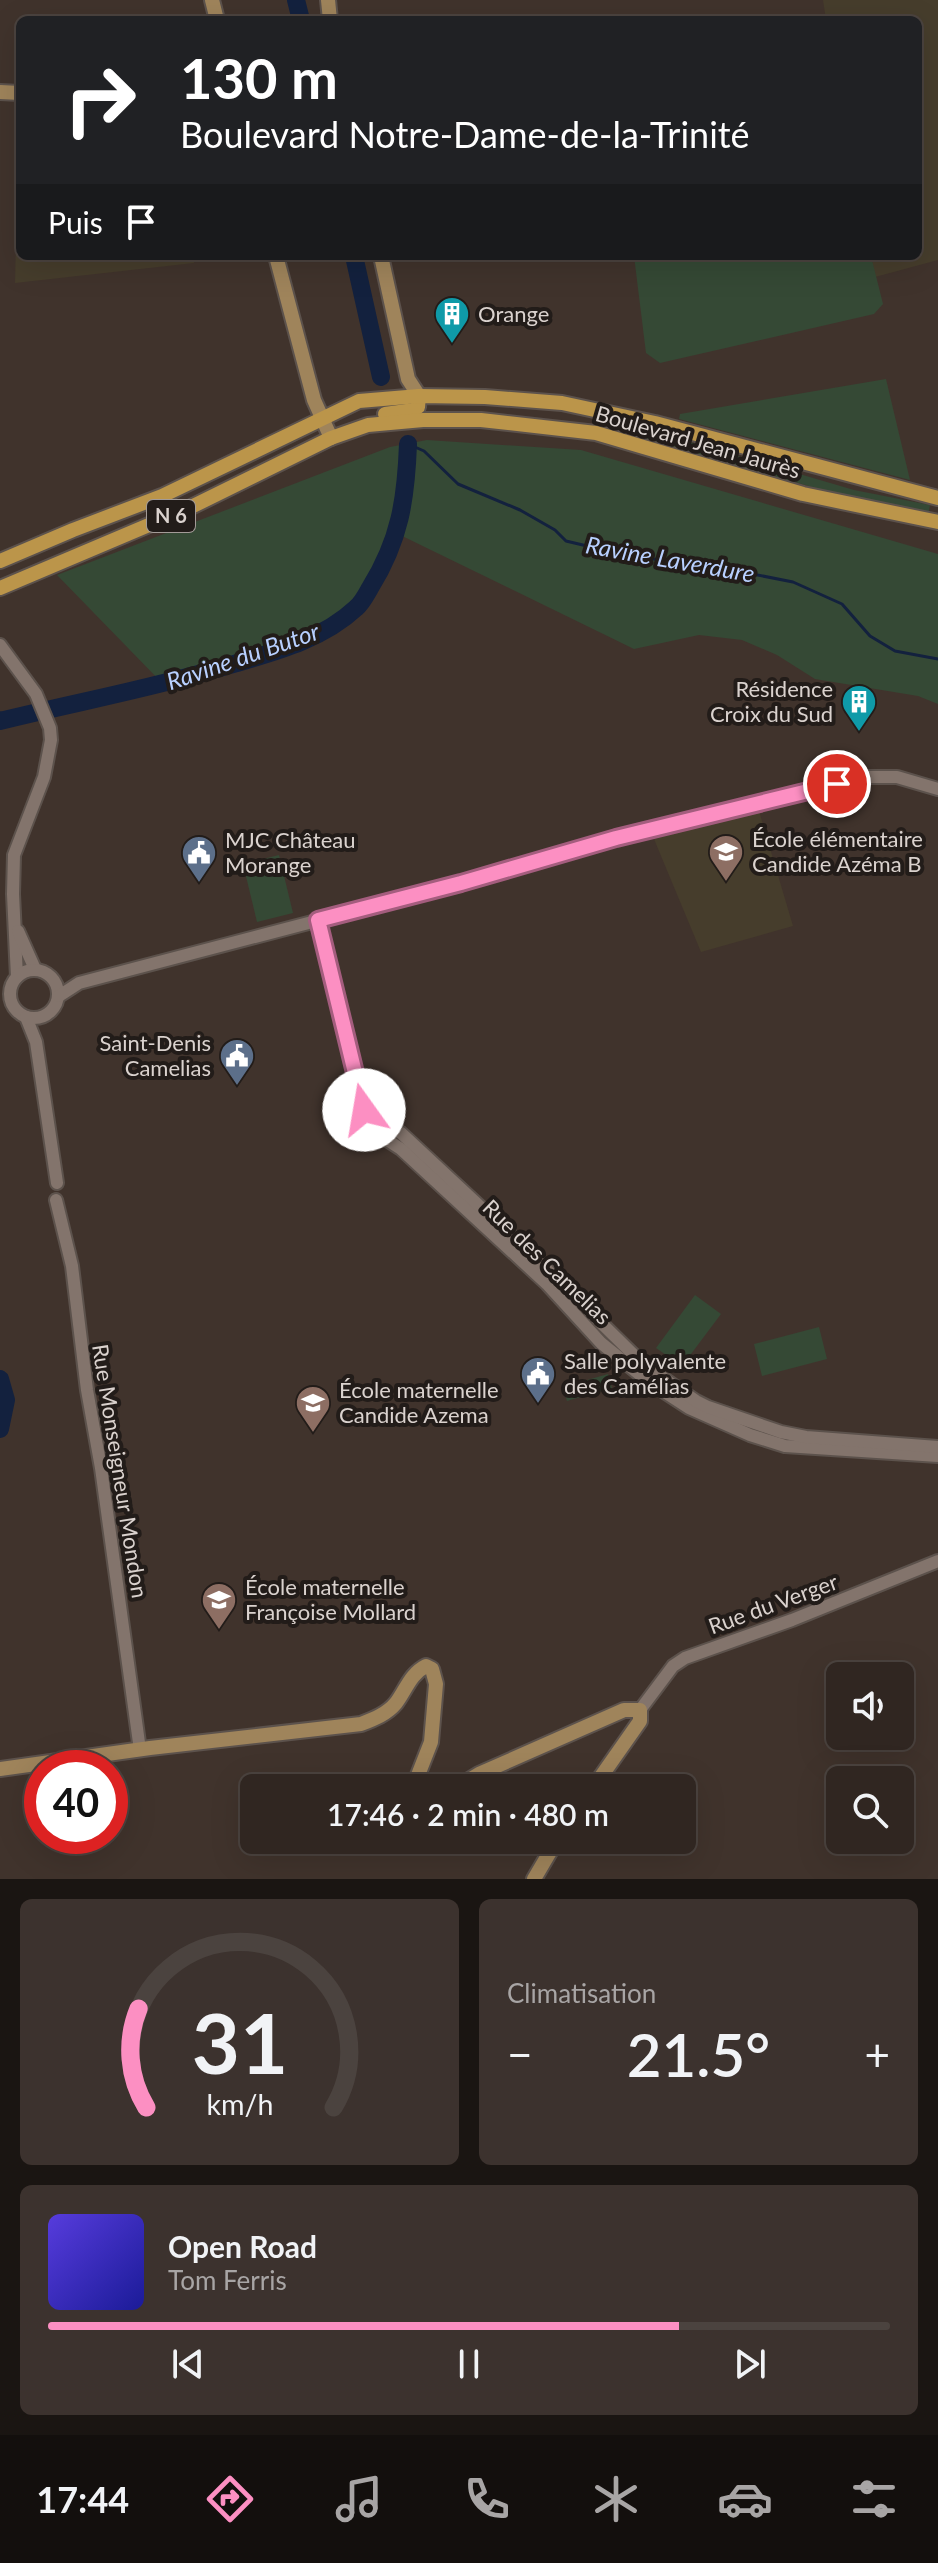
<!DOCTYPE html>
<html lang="fr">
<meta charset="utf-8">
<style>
:root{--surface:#302621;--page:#3c322e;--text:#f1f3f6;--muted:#a8a5a5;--line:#4b433f;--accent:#fc8fc2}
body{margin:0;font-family:Lato,sans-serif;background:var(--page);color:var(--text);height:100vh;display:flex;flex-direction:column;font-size:30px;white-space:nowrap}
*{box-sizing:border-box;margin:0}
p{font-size:26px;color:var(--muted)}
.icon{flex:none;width:44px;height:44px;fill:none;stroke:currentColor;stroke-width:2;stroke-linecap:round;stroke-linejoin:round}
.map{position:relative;height:1879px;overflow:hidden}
.details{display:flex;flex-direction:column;gap:20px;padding:20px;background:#1a1512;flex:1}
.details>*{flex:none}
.top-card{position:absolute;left:16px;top:16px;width:906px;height:244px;border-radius:12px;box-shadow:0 8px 32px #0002,0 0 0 2px var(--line);background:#202124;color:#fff;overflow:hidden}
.controls{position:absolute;left:826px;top:1662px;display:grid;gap:16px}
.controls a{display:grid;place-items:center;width:88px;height:88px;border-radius:12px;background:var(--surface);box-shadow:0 8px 32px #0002,0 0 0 2px var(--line);font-size:40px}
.speed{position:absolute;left:24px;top:1750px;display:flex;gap:16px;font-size:40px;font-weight:700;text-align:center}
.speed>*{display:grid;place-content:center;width:104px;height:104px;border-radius:50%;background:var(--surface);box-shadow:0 8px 32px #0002,0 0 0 2px var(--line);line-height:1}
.speed .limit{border:12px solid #d22;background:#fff;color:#111}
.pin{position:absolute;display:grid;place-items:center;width:68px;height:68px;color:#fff;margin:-34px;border:4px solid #fff;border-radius:50%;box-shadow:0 2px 8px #0007}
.me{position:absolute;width:88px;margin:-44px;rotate:347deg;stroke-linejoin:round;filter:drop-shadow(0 0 6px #0008)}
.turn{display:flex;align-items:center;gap:28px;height:168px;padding:0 32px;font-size:36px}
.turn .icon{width:104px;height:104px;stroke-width:2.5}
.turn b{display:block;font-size:56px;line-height:68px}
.then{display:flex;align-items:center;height:76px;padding:0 32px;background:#0003;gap:16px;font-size:30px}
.big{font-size:60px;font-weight:600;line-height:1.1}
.details .widget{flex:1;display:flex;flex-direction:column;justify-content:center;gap:12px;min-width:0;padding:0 28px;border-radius:12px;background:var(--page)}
.details .dial{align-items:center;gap:0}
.dial svg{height:208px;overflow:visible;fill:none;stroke:var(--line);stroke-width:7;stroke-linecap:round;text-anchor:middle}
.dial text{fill:var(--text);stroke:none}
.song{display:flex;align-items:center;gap:24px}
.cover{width:96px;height:96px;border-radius:12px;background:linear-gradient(135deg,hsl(250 70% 55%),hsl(240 70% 35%))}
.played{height:8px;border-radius:4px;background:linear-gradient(90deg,var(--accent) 75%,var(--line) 75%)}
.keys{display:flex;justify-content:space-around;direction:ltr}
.heat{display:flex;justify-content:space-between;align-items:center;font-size:44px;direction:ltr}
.details .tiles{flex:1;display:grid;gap:20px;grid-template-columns:1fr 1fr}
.widget:last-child{grid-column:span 2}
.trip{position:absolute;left:240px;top:1774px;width:456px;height:80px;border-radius:12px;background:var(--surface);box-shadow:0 8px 32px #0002,0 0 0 2px var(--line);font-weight:600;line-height:80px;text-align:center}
.tab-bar{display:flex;height:128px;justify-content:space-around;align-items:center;background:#130f0d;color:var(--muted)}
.tab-bar .icon{width:56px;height:56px}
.tab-bar .selected{color:var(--accent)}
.tab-bar b{font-size:36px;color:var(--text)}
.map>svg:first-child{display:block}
.education{fill:#463d2c}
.green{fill:#354935}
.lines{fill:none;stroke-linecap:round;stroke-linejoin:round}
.stream{stroke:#13213e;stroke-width:3}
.river{stroke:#13213e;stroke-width:18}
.tertiary-casing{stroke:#5c524c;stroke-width:16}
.secondary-casing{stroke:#5c524c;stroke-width:18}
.primary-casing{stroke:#5c524c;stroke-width:18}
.tertiary{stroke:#83746c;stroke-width:12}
.secondary{stroke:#9f845b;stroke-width:14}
.primary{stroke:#bb954a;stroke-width:14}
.route-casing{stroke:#a45d7e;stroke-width:20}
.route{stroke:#fc8fc2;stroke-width:14}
.labels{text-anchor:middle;stroke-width:8;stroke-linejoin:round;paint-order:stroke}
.shield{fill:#221c19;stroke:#a39b98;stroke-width:2}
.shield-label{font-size:20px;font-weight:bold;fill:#dad2ce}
.poi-label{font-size:22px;fill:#dad2ce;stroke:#221c19;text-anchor:start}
.street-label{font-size:22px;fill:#dad2ce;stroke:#221c19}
.water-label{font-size:24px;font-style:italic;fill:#b8d0ff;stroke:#221c19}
</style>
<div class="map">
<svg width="938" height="1879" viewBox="0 0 938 1879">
<rect width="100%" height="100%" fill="#40332c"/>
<g class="education">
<path d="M 823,0 L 938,0 L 938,260 L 875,277 L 871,256 L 918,256 L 918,20 L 826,20 Z"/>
<path d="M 17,197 L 20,197 L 20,256 L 193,256 L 194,263 L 15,283 Z"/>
<path d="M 759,811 L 793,926 L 701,952 L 654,839 Z"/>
</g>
<g class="green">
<path d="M 634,256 L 871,256 L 883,304 L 874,314 L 660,363 L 646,353 Z"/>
<path d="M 886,379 L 910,480 L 679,419 L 680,414 Z"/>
<path d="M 642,428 L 854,490 L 930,505 L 928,516 L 851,498 L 640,438 Z"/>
<path d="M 427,440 L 581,450 L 938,554 L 938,704 L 918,696 L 815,679 L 777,655 L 742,640 L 699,635 L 634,649 L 396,533 C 385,557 377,589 356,608 C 309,652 224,667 164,685 L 57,575 L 390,447 Z"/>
<path d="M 279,855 L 293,913 L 257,922 L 243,864 Z"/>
<path d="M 695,1295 L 721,1314 L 682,1366 L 656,1348 Z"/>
<path d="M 819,1327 L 827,1359 L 762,1376 L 754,1344 Z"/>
<path d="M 608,1374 L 612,1388 L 567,1401 L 563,1387 Z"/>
</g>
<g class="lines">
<g class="stream">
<path d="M 408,444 L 424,451 L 458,484 L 520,510 L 555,530 L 566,541 L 625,555 L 732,570 L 793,582 L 842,604 L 870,636 L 895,651 L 938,659"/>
<path d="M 0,713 L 20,716"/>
</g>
<g class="river">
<path d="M 296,0 L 301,20"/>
<path d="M 354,256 L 381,377"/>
<path d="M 0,721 C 77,702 154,688 230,665 C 274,652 322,640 356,608 C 362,603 366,595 370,588 C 400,540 406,499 408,444"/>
<path d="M 0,1379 L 6,1400 L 0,1429"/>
</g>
<defs>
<g id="tertiary">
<path d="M 0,645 L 36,694 L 50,728 L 51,740 L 44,777 L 14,855 L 13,894 L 17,977"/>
<path d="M 318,920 L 364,1110"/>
<path d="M 18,931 L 35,969"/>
<circle cx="34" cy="994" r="24"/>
<path d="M 59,996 L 79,983 L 461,883 L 616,838 L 862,777 L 897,777 L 938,789"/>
<path d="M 26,1017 L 36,1042 L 57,1183"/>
<path d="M 364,1110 L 354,1118 L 357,1130 L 384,1138 L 401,1149 L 547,1284 L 601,1343 L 649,1382 L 689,1408 L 750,1435 L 785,1446 L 938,1456"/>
<path d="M 376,1121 L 401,1133 L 531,1254 L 643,1364 L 696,1401 L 708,1407 L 781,1432 L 806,1437 L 938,1447"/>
<path d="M 56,1200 L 72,1266 L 87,1390 L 101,1468 L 140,1750"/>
<path d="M 640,1710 L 673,1666 L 685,1658 L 792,1620 L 938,1561"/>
</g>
<g id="secondary">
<path d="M 212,0 L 217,20"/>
<path d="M 328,0 L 330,20"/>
<path d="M 0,92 L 20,93"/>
<path d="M 276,256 L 314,400 L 331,438"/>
<path d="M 381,256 L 408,379 L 419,396"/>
<path d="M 0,1769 L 150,1748 L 361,1724 C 374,1719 387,1714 396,1703 C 406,1690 410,1674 426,1666 L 432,1669 L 436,1684 L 431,1742 L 413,1788"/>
<path d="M 456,1788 L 479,1774 L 624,1710 L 640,1710 L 640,1721 L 593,1788"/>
<path d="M 534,1879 L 557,1840"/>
</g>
<g id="primary">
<path d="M 385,414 L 414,410 L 418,407 L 419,396"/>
<path d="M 0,561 L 73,530 L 162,496 L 359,401 L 419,396 L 485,397 L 562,403 L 655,423 L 938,498"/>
<path d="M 0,588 L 189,508 L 331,438 L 368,425 L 423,420 L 481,420 L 596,433 L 803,494 L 938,522"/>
</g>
</defs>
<use href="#tertiary" class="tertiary-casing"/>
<use href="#secondary" class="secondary-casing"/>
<use href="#primary" class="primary-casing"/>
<use href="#tertiary" class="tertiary"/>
<use href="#secondary" class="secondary"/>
<use href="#primary" class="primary"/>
</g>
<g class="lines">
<defs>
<path id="route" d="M 364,1110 L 318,920 L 461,883 L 616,838 L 837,784"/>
</defs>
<use href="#route" class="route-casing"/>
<use href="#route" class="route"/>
</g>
<defs>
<symbol id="building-pin" viewBox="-11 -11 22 30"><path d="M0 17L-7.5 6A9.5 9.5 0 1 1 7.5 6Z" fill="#0f9aa8" stroke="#221c19"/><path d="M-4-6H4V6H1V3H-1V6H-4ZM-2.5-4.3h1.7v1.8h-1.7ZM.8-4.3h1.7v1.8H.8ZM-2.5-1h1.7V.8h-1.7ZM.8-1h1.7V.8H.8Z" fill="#fff"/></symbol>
<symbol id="school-pin" viewBox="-11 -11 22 30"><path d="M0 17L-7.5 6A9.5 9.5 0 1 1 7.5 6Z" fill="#8d6e63" stroke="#221c19"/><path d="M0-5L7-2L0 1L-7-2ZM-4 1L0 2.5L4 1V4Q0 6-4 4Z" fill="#fff"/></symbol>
<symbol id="civic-pin" viewBox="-11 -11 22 30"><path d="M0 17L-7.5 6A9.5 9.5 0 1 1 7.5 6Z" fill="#5c6f8a" stroke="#221c19"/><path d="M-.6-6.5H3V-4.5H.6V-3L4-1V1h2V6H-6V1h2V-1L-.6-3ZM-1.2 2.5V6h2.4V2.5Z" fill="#fff"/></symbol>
</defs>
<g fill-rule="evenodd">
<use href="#building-pin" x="432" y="294" width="40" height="54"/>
<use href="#building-pin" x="839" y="682" width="40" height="54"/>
<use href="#school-pin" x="706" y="832" width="40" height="54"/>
<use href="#civic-pin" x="179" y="833" width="40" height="54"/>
<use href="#civic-pin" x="217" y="1036" width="40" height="54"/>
<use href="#civic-pin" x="518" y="1354" width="40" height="54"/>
<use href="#school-pin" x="293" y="1383" width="40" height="54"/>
<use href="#school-pin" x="199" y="1580" width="40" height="54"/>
</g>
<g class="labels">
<rect class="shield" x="147" y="500" width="48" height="32" rx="6"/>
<g class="shield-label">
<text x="171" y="523">N 6</text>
</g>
<g class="poi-label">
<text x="478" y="322">Orange</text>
<text x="833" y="697" text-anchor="end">Résidence<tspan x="833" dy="25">Croix du Sud</tspan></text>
<text x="752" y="847">École élémentaire<tspan x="752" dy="25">Candide Azéma B</tspan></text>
<text x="225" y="848">MJC Château<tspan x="225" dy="25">Morange</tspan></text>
<text x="211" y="1051" text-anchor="end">Saint-Denis<tspan x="211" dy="25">Camelias</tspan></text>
<text x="564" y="1369">Salle polyvalente<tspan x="564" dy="25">des Camélias</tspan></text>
<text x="339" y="1398">École maternelle<tspan x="339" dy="25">Candide Azema</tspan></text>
<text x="245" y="1595">École maternelle<tspan x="245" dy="25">Françoise Mollard</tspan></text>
</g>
<g class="street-label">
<text transform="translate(698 442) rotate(16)" y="8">Boulevard Jean Jaurès</text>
<text transform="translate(547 1262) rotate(44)" y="8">Rue des Camelias</text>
<text transform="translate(120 1471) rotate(81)" y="8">Rue Monseigneur Mondon</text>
<text transform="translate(773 1604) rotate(-20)" y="8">Rue du Verger</text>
</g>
<g class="water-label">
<text transform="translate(670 560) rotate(10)" y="8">Ravine Laverdure</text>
<text transform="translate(243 657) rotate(-19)" y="8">Ravine du Butor</text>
</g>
</g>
</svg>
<div class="controls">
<a><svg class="icon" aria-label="sound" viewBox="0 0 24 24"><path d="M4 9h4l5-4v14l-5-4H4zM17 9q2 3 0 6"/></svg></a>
<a><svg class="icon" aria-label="search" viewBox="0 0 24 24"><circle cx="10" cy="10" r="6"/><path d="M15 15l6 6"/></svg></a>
</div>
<div class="speed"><div class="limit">40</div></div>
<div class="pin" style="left:837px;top:784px;background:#d93025"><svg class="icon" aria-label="arrive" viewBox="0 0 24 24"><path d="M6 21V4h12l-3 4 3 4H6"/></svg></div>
<svg class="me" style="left:364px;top:1110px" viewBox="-20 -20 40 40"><circle r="19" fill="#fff"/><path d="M0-13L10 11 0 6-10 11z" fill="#fc8fc2"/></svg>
<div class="trip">17:46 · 2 min · 480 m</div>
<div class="top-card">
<div class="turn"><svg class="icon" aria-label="right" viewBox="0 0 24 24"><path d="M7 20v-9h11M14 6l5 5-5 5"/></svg><div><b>130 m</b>Boulevard Notre-Dame-de-la-Trinité</div></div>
<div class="then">Puis<svg class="icon" aria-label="arrive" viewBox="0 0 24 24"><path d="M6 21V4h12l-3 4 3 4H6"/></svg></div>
</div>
</div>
<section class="details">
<div class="tiles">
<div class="widget dial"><svg viewBox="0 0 100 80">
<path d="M14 69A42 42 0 1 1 86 69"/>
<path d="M14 69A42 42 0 0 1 11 31" stroke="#fc8fc2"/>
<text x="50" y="56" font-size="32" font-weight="700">31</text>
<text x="50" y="72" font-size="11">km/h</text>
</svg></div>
<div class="widget"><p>Climatisation</p>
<div class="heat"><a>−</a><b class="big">21.5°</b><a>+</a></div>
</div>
<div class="widget">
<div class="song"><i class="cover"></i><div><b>Open Road</b><p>Tom Ferris</p></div></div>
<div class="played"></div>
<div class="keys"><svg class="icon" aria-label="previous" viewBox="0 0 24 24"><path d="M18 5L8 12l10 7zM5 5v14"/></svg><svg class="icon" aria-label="pause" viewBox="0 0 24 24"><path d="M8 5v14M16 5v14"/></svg><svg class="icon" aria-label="next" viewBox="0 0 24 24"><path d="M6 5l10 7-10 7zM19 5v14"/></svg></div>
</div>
</div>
</section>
<nav class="tab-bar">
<b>17:44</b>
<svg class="icon selected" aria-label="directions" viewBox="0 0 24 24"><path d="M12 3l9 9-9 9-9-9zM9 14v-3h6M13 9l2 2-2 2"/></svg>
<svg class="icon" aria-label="music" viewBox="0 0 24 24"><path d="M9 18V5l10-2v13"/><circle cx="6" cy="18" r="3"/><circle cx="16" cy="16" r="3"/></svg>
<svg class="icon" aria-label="phone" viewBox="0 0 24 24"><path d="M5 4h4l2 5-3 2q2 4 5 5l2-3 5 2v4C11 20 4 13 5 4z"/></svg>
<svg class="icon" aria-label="climate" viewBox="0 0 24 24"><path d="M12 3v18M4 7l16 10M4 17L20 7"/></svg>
<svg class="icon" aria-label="car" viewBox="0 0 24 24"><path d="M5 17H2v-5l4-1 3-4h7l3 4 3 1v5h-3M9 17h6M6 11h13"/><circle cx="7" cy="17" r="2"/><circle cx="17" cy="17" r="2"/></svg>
<svg class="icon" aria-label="filters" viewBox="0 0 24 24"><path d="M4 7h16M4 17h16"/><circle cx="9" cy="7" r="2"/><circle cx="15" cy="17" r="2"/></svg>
</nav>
